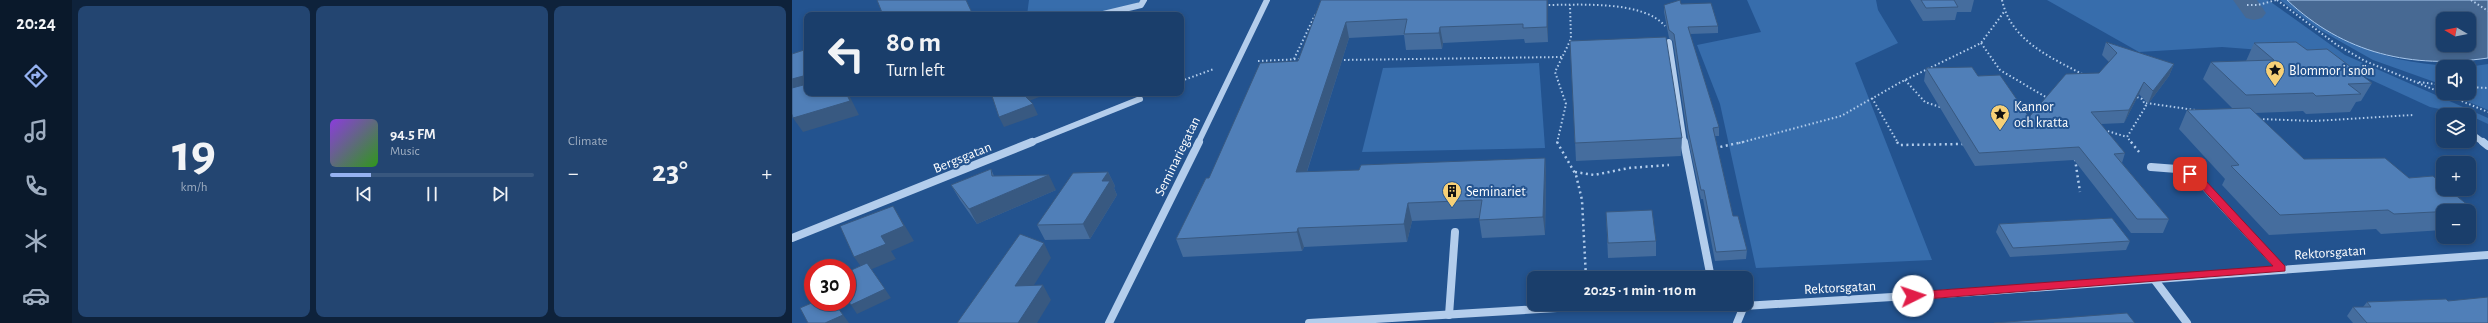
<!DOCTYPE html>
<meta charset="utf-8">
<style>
:root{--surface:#1a3e6b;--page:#234571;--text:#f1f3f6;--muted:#9faec1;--line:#38577e;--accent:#95b2f1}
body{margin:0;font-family:"Alegreya Sans",sans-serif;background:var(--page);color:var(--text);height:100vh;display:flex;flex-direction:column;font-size:15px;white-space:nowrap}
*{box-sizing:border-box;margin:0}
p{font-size:13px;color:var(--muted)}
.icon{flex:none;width:22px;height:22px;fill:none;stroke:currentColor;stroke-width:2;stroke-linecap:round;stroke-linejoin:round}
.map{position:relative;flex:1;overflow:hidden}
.side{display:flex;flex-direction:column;gap:6px;padding:6px;background:#0e223b;width:720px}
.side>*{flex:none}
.top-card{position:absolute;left:12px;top:12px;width:380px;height:84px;border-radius:8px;box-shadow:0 2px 6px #0003,0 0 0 1px var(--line);background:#1a3e6b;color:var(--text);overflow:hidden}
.needle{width:26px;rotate:280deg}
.controls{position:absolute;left:1644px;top:12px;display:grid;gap:8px}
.controls a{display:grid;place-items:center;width:40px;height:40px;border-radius:8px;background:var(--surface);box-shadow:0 2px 6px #0003,0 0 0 1px var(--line);font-size:20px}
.speed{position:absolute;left:12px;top:259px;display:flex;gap:8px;font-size:20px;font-weight:700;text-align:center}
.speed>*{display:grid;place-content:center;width:52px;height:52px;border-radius:50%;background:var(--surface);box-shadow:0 2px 6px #0003,0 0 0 1px var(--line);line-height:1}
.speed .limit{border:6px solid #d22;background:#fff;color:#111}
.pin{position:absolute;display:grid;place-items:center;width:34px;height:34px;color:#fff;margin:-17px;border-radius:8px;box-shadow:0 2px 6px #0006}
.me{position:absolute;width:44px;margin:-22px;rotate:86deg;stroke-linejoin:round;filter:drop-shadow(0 0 3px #0008)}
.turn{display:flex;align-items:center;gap:14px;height:84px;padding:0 16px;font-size:18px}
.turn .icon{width:52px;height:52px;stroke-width:2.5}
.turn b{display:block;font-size:28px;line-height:34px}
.big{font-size:30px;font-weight:700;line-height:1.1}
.side .widget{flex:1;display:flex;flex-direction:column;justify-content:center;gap:6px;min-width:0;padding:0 14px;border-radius:8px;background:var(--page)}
.side .dial{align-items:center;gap:0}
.dial b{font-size:52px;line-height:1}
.song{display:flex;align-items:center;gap:12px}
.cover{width:48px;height:48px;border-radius:6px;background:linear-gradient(135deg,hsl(270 70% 55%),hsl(110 70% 35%))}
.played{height:4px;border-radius:2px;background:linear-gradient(90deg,var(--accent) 20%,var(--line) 20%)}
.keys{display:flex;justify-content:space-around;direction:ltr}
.heat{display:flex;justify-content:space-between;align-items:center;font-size:22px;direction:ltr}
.side .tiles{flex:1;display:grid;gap:6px;grid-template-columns:repeat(3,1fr)}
.trip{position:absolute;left:735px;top:271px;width:226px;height:40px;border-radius:8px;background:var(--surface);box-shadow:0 2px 6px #0003,0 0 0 1px var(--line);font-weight:700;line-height:40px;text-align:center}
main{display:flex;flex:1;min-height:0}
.tab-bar{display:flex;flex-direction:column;width:72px;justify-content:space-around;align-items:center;background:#0a192b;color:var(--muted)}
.tab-bar .icon{width:28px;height:28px}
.tab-bar .current{color:var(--accent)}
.tab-bar b{font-size:18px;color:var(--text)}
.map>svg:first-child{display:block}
.green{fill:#376dac}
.water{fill:#476993;stroke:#a8c8ed;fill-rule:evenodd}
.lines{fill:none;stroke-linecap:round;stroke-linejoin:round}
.canal{fill:#476993;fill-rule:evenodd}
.path-far1{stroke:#b3cdec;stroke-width:2;stroke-dasharray:1.5 2.5;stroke-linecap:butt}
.path{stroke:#b3cdec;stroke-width:2.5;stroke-dasharray:2 3.5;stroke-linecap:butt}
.minor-far1{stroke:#b3cdec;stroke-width:6}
.minor{stroke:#b3cdec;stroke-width:8}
.wall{fill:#456d9e}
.shaded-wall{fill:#385981}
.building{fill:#507fb8;stroke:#385981}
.route{fill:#e11d48;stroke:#92132f}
.labels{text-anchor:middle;stroke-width:4;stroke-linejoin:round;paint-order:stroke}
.poi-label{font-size:14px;fill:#fff;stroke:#23538f;text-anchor:start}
.street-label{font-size:14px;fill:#fff;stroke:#23538f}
</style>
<main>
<nav class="tab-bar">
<b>20:24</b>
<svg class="icon current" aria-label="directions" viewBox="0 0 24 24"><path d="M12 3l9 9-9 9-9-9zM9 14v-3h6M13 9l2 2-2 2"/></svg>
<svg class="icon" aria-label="music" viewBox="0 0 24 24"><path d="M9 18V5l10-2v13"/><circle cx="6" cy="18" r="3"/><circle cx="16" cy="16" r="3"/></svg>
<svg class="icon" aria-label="phone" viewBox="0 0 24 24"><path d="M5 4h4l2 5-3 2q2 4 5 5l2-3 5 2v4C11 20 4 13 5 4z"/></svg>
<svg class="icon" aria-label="climate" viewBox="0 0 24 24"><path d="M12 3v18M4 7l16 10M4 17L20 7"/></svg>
<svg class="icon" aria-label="car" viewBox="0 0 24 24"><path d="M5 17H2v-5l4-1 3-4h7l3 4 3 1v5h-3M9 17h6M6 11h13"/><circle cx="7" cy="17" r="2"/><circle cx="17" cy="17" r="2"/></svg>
</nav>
<section class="side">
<div class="tiles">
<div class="widget dial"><b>19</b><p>km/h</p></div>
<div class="widget">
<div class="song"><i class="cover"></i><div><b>94.5 FM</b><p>Music</p></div></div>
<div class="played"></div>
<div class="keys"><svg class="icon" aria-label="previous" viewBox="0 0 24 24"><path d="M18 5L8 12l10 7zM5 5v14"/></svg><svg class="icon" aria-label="pause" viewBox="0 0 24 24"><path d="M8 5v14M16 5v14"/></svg><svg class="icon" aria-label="next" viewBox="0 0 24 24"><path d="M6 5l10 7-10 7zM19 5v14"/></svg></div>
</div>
<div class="widget"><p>Climate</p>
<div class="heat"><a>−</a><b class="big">23°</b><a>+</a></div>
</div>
</div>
</section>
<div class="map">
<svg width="1696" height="323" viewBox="0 0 1696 323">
<rect width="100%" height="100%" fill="#23538f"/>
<g class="green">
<path d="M 237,0 L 352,0 C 315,18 276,15 235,15 Z"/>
<path d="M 955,0 L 1084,0 L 1086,10 L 1106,43 L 1063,63 L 1140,260 L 964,268 L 928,104 L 905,45 L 969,32 Z"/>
<path d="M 1255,0 L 1476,0 L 1553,55 L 1696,118 L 1696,124 L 1677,115 L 1638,107 L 1523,54 L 1430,47 L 1347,52 Z"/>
<path d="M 1488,0 L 1495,0 C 1526,30 1565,48 1606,59 C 1623,63 1641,64 1658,67 L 1651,67 L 1651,85 L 1581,60 L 1528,30 Z"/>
<path d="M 747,63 L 753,148 L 570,152 L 591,68 Z"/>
<path d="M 1696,64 L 1696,110 L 1655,93 L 1677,93 L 1676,67 Z"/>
</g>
<path class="water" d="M 1495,0 L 1696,0 L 1696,58 C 1620,69 1552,54 1495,0 ZM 1651,19 L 1677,19 L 1677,45 L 1651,45 Z"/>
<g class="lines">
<path class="canal" d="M 1441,0 L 1465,0 L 1474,13 L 1470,18 L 1462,20 L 1454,18 Z"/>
<g class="path-far1">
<path d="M 1210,0 C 1219,41 1258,57 1292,75"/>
<path d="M 1485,0 L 1545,45 L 1573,61 L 1696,112"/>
<path d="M 1679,0 L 1696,11"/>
<path d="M 753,5 C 786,5 851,0 873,26"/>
<path d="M 1455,5 L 1466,5 L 1484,0"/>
<path d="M 1189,43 L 1208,70 L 1257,99"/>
<path d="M 502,59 L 523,15"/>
<path d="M 548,60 L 770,57"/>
<path d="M 466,61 L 509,59"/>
<path d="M 1113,80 L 1133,102 L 1151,108"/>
<path d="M 389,81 L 422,69"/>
<path d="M 1627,82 L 1651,85"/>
<path d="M 1677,87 L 1696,88"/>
<path d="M 1080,98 L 1106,143"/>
<path d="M 1354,103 L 1403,110"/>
<path d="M 1467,119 L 1522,121 L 1621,115"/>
<path d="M 1312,130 L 1335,137"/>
<path d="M 765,143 L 774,104 L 763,72 L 779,39 L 778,5"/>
<path d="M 947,143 L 1049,116 L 1109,82 L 1189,43 L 1212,12"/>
<path d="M 1340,143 L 1335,137 L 1354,106 L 1350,99 L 1342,96"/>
</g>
<g class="path">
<path d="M 765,142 L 784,175 L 790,200 L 794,278"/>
<path d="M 1105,142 L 1107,145 L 1172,144"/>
<path d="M 1339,142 L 1347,152"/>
<path d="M 923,148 L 951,142"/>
<path d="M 1283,159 L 1288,192"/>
<path d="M 783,172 L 802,175 L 837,168 L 877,165"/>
</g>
<g class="minor-far1">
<path d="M 307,15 L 349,5 L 352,0"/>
<path d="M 877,42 L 892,143"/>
<path d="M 1677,132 L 1692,143"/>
<path d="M 238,143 L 348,99"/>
<path d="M 406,143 L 475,0"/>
</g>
<g class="minor">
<path d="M 892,142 L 919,278"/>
<path d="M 1691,142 L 1696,146"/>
<path d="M 1359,167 L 1385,169 L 1405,178 L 1489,269"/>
<path d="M 0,238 L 240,142"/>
<path d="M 1362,279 L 1395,323"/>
<path d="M 926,304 L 952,306 L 1198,291 L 1696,255"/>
<path d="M 657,315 L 663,232"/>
<path d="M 317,323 L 407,142"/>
<path d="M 517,323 L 831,304"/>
<path d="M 945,323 L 952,306"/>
</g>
</g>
<g class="wall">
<path d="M 529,0 L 756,0 L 756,42 L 733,43 L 732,39 L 651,43 L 650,49 L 614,50 L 612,35 L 557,38 L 515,172 L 567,170 L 753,158 L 754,176 L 753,235 L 690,238 L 687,218 L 620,221 L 615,242 L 512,247 L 510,251 L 391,257 L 384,239 L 417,178 L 506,61 Z"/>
<path d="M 1118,0 L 1182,0 L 1179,12 L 1165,12 L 1163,20 L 1131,21 Z"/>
<path d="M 889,4 L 926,26 L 926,33 L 898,34 L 927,127 L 927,136 L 923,136 L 941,216 L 955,250 L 954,259 L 923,261 L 911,199 L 909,199 L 896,139 L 881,41 L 877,38 L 872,12 L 872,5 Z"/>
<path d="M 778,41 L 890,138 L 889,156 L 784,161 Z"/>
<path d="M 1314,42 L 1382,64 L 1377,76 L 1356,104 L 1347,94 L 1332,123 L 1309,124 L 1333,153 L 1330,163 L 1377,219 L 1371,233 L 1339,233 L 1282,160 L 1183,166 L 1132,81 L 1134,68 L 1186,76 L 1237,117 L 1307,73 L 1317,62 L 1310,55 Z"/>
<path d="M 1462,43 L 1515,50 L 1580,83 L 1569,101 L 1564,102 L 1558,112 L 1514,114 L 1511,111 L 1463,113 L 1512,159 L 1617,178 L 1682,210 L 1677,217 L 1677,211 L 1651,211 L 1651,230 L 1589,234 L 1584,229 L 1477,235 L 1430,185 L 1433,179 L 1387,129 L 1395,110 L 1441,109 L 1411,79 L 1419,62 L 1454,61 Z"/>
<path d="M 199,169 L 202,176 L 264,190 L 185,224 L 168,200 L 159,185 Z"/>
<path d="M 316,172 L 323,186 L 322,188 L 325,195 L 298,239 L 253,240 L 245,225 Z"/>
<path d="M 814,212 L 864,241 L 864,256 L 816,258 Z"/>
<path d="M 1207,224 L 1338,241 L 1334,250 L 1218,257 L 1204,232 Z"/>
<path d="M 1656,301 L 1696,323 L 1561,323 L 1555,316 L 1561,307 L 1571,307 L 1575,302 Z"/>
</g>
<g class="shaded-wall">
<path d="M 755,0 L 756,0 L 756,42 L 755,27 Z"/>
<path d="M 554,22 L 557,38 L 509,190 L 504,172 Z"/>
<path d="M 648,27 L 651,43 L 650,49 L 647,33 Z"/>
<path d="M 1382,64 L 1377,76 L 1356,104 L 1361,91 Z"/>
<path d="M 14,75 L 15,91 L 0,95 L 0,79 Z"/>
<path d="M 1352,82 L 1347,94 L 1332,123 L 1337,110 Z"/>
<path d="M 54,93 L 56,93 L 67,115 L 11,132 L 1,118 Z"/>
<path d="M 230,93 L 258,93 L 234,102 Z"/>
<path d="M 241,104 L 246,115 L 212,127 L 207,117 Z"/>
<path d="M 753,158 L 754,176 L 753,235 L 751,217 Z"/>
<path d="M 316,172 L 323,186 L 322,188 L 325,195 L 298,239 L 291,224 L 310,181 Z"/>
<path d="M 257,175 L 264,190 L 185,224 L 177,209 Z"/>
<path d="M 616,203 L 620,221 L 615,242 L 612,224 Z"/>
<path d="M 101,206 L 122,241 L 99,251 L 104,259 L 73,272 L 62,257 L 89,236 Z"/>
<path d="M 506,228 L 512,247 L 510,251 L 505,232 Z"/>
<path d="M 252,243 L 259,258 L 232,301 L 223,286 Z"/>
<path d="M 251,285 L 259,300 L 245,323 L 226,323 Z"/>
<path d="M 93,289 L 99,298 L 65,314 L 59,305 Z"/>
<path d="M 42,302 L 57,323 L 33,323 Z"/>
</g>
<g class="building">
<path d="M 85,0 L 174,0 L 181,15 L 91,15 Z"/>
<path d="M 529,0 L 755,0 L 755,27 L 731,28 L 731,24 L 648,27 L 647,33 L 612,34 L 615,19 L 554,22 L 504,172 L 567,170 L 569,165 L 753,158 L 751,217 L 687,220 L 690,200 L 616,203 L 612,224 L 506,228 L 505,232 L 384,239 L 414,178 L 417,178 L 468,63 L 506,61 Z"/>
<path d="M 888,0 L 889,4 L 919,3 L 926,26 L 896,27 L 927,127 L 921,128 L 941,216 L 946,216 L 955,250 L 924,252 L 912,190 L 909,190 L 896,130 L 882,34 L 877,30 L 872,5 Z"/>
<path d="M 1129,0 L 1162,0 L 1166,7 L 1134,8 Z"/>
<path d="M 874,37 L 890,138 L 783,143 L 778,41 Z"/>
<path d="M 1314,42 L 1382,64 L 1361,91 L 1352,82 L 1337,110 L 1299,112 L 1333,153 L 1322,154 L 1377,219 L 1345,219 L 1287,147 L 1187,153 L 1134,68 L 1180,67 L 1186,76 L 1208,75 L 1237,117 L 1274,74 L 1307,73 L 1325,53 Z"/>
<path d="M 1504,42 L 1515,50 L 1535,49 L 1580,83 L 1556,84 L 1569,94 L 1524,96 L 1521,93 L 1454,95 L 1419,62 L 1482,60 L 1462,43 Z"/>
<path d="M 15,49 L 15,75 L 0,79 L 0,54 Z"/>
<path d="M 15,84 L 15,93 L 54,93 L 58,101 L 1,118 L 0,114 L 0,88 Z"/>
<path d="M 199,93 L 230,93 L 241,104 L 207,117 Z"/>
<path d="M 1458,108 L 1512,159 L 1593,158 L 1617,178 L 1641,176 L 1651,185 L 1651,189 L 1656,189 L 1682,210 L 1602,214 L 1596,210 L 1488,215 L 1439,166 L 1447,165 L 1395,110 Z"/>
<path d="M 199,169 L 200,176 L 257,175 L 177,209 L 159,185 Z"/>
<path d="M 316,172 L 310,181 L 318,181 L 291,224 L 245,225 L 281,173 Z"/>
<path d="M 101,206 L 112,226 L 89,236 L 94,244 L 62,257 L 48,226 Z"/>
<path d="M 860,210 L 864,241 L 816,243 L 814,212 Z"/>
<path d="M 1320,218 L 1338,241 L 1221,248 L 1207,224 Z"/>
<path d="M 228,234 L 252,243 L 223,286 L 251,285 L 226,323 L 165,323 Z"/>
<path d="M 75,263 L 93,289 L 59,305 L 55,299 L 55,272 Z"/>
<path d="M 1696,297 L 1696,323 L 1575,323 L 1561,307 L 1579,307 L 1575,302 L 1654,299 L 1656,301 Z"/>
<path d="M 22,302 L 42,302 L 51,315 L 33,323 L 16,323 L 8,308 Z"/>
<path d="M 1335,313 L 1343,323 L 1202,323 Z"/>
</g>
<path class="route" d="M 1395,172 L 1402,172 L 1413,180 L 1493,266 L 1493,271 L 1121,300 L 1115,296 L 1121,292 L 1481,266 L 1406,184 L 1395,177 Z"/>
<defs>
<symbol id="sight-pin" viewBox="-11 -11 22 30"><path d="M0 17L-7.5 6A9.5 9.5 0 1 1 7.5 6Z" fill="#f7d076" stroke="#23538f"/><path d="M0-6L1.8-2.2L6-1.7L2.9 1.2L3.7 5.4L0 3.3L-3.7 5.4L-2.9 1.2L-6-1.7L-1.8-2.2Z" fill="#111"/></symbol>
<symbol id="building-pin" viewBox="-11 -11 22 30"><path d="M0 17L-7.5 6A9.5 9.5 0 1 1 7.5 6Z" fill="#f7d076" stroke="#23538f"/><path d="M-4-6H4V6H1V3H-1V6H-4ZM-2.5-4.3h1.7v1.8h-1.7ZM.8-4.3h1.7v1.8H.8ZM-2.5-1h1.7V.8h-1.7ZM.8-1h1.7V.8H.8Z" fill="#111"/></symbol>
</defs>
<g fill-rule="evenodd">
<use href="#sight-pin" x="1472" y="59" width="22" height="30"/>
<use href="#sight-pin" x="1197" y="103" width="22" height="30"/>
<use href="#building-pin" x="649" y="180" width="22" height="30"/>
</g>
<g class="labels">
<g class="poi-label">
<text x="1497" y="75">Blommor i snön</text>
<text x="1222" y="111">Kannor<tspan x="1222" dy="16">och kratta</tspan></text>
<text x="674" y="196">Seminariet</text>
</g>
<g class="street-label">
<text transform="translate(385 156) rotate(-64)" y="5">Seminariegatan</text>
<text transform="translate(170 157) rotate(-22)" y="5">Bergsgatan</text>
<text transform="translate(1538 252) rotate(-4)" y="5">Rektorsgatan</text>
<text transform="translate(1048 287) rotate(-3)" y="5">Rektorsgatan</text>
</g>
</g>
</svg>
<div class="controls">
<a><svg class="needle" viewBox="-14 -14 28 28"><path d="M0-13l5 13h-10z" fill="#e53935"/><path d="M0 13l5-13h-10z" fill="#9faec1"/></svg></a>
<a><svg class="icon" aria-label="sound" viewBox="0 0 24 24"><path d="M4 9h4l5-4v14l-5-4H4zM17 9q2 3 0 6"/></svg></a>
<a><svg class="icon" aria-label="layers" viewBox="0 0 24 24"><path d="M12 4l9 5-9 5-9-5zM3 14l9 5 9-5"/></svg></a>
<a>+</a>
<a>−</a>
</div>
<div class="speed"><div class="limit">30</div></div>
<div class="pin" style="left:1398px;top:174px;background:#d93025"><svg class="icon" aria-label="arrive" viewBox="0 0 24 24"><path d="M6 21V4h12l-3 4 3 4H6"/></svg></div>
<svg class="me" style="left:1121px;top:296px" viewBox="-20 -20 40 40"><circle r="19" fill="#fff"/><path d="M0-13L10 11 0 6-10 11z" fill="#e11d48"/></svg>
<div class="trip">20:25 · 1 min · 110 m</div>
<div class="top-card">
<div class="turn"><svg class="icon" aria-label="left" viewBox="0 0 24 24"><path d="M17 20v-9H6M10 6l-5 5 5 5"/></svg><div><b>80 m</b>Turn left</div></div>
</div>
</div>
</main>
